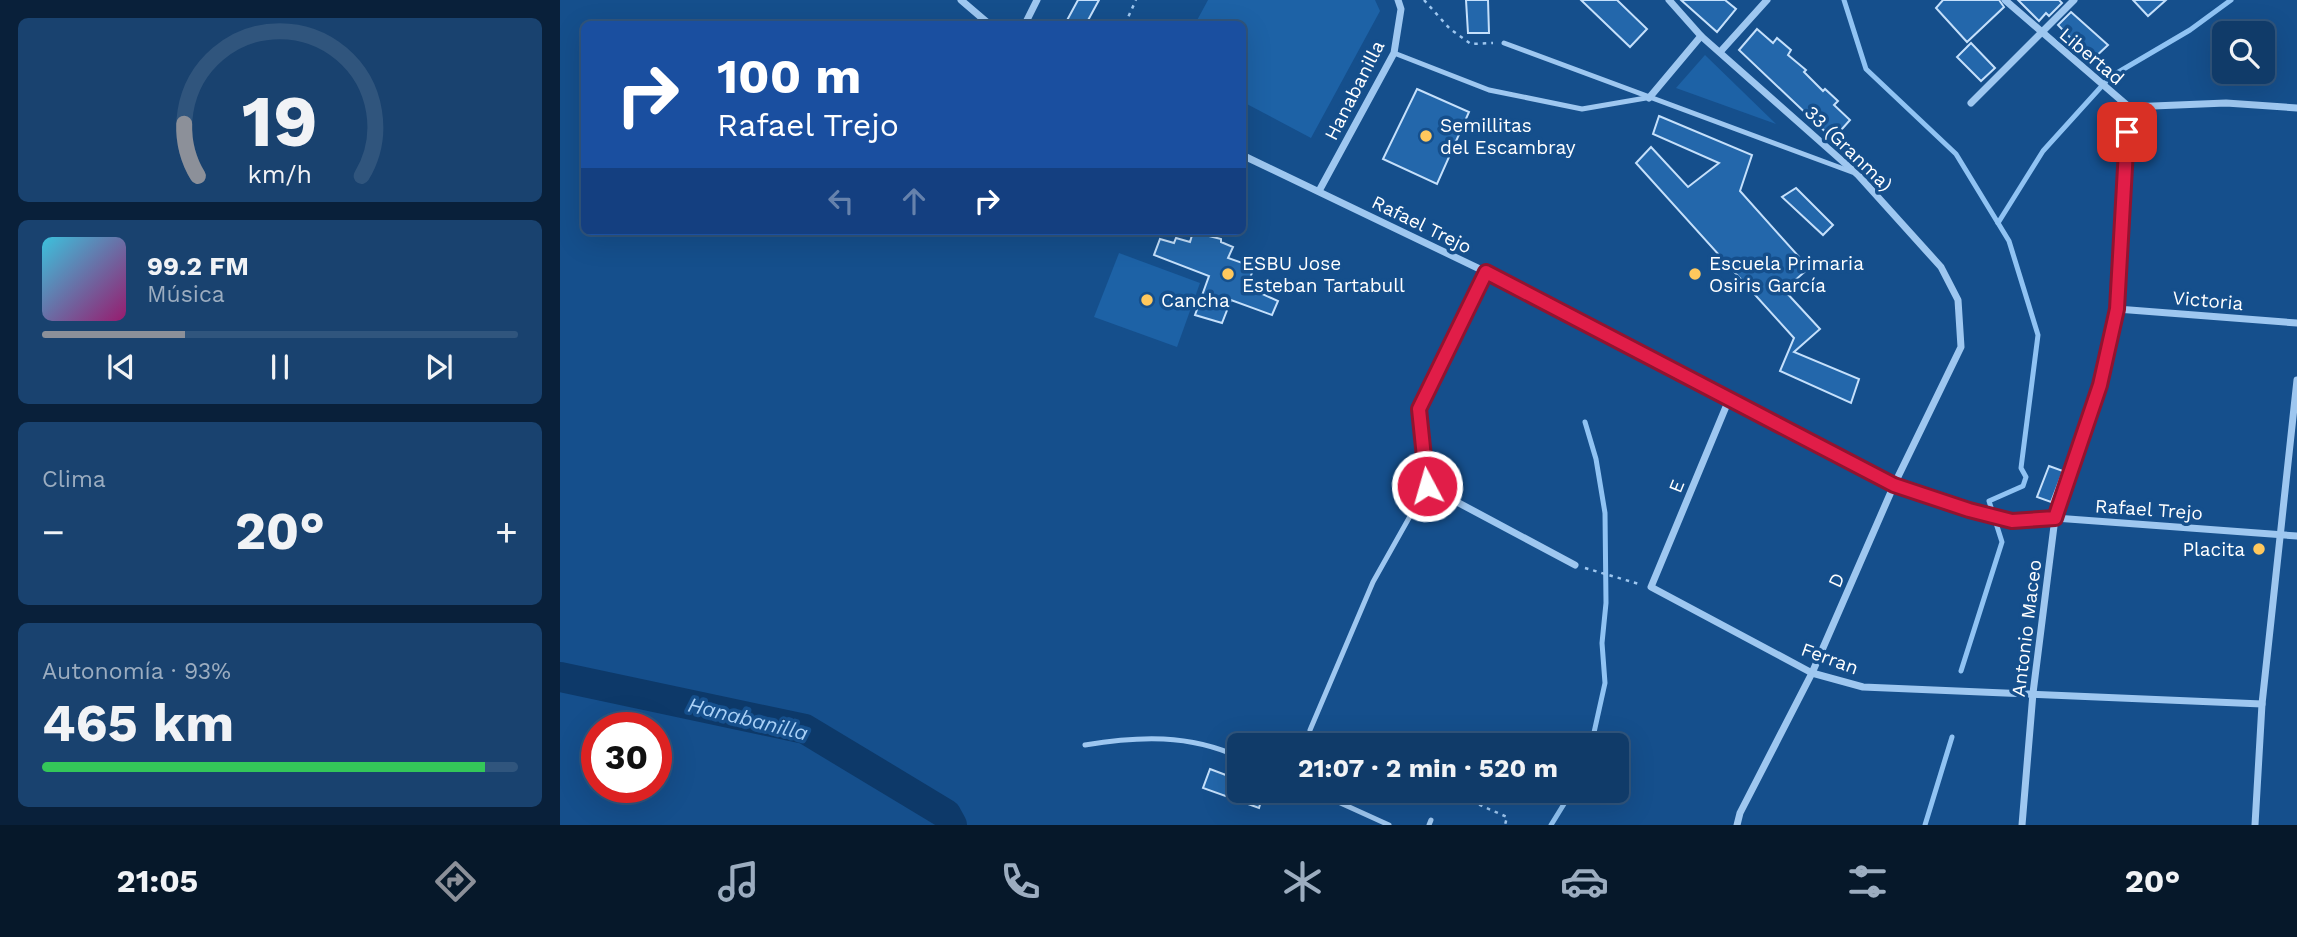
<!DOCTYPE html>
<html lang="es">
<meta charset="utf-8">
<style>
:root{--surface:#103b69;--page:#19426f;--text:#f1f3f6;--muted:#9cadc0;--line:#30557d;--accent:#8c9099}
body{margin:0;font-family:"Work Sans",sans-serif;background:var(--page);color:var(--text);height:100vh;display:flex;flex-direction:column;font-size:26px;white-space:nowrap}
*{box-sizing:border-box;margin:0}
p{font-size:23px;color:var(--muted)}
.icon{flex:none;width:38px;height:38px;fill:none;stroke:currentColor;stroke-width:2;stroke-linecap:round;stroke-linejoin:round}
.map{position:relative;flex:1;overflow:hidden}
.drawer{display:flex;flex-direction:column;gap:18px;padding:18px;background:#09203a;width:560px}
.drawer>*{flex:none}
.top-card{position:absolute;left:21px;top:21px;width:665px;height:214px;border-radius:10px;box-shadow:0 7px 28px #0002,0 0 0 2px var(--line);background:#1a4fa0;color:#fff;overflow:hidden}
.tools{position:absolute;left:1652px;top:21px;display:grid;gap:14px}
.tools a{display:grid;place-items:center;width:63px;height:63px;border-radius:10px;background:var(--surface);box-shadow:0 7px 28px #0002,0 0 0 2px var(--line);font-size:35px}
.speed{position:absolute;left:21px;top:712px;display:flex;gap:14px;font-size:35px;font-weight:700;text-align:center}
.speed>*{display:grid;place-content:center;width:91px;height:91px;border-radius:50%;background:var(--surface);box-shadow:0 7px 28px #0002,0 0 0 2px var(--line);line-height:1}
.speed .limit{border:10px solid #d22;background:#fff;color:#111}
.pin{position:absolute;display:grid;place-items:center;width:60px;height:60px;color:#fff;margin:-30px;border-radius:14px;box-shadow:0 4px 10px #0006}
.me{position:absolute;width:77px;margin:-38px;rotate:354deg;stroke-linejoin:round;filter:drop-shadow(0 0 5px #0008)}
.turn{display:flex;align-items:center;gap:24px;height:147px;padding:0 21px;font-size:32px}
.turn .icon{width:91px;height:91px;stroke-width:2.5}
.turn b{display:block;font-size:49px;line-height:60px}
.lanes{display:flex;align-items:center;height:66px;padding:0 21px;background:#0003;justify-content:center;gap:35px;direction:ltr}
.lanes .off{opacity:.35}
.big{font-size:52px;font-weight:700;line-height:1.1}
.drawer .card{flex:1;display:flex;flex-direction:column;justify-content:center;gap:10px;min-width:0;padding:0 24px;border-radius:10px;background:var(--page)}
.drawer .dial{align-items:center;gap:0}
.dial svg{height:182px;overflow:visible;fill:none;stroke:var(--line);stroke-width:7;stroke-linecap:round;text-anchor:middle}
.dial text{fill:var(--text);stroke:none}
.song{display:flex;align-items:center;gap:21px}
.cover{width:84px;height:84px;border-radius:10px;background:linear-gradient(135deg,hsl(190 70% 55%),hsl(320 70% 35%))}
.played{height:7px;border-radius:4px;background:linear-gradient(90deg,var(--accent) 30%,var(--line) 30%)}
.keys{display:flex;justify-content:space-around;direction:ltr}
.heat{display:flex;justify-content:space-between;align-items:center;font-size:38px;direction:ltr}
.charge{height:10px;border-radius:5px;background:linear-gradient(90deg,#34c759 93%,var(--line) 0)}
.trip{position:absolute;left:667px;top:733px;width:402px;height:70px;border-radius:10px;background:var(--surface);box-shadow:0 7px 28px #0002,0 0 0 2px var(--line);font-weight:700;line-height:70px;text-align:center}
.tab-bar{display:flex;height:112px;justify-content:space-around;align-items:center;background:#06182a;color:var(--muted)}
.tab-bar .icon{width:49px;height:49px}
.tab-bar .selected{color:var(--accent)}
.tab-bar b{font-size:32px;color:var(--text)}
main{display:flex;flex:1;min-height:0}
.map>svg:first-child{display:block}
.green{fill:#1d62a6}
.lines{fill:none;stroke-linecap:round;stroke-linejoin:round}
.stream{stroke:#90c3f3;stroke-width:5}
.river{stroke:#0d3969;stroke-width:30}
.building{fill:#2367ab;stroke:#c5e0fb;stroke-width:2}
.path{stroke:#9ec7f0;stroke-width:2.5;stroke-dasharray:3.5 5;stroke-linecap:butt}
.lane{stroke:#9ec7f0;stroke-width:5}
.street{stroke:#9ec7f0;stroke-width:7}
.route-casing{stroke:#92132f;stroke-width:18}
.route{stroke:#e11d48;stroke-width:12}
.poi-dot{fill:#ffc85d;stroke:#154f8c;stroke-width:2.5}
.labels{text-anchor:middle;stroke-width:7;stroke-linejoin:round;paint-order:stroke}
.street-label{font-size:19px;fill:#fff;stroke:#154f8c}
.poi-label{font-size:19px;fill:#fff;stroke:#154f8c;text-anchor:start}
.water-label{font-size:21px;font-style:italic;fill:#aad1f7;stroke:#154f8c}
</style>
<main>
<section class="drawer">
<div class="card dial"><svg viewBox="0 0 100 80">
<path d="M14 69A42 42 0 1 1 86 69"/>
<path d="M14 69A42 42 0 0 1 8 46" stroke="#8c9099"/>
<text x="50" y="56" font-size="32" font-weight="700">19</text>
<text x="50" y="72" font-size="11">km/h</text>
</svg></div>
<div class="card">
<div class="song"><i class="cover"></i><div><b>99.2 FM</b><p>Música</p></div></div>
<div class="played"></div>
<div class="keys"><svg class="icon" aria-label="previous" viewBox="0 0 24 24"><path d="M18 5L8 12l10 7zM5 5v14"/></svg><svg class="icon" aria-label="pause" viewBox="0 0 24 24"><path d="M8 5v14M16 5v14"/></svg><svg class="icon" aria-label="next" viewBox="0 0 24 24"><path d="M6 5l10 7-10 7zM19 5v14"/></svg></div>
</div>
<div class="card"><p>Clima</p>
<div class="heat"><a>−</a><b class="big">20°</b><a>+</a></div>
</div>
<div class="card"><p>Autonomía · 93%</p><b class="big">465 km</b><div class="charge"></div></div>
</section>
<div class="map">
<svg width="1737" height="825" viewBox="0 0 1737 825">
<rect width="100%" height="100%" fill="#154f8c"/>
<g class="green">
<path d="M 648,0 L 815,0 L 820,11 L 751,138 L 683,102 L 682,24 L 635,24 Z"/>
<path d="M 1145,55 L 1216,124 L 1116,88 Z"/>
<path d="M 559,253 L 640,283 L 617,347 L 534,317 Z"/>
</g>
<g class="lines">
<g class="stream">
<path d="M 1284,0 L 1306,69 L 1396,154 L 1449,241 L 1478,335 L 1461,468 L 1466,477 L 1463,486 L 1429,501 L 1442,542 L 1401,671"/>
<path d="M 1438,223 L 1483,151 L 1550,77 L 1630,30 L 1671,0"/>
<path d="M 1025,422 L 1036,459 L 1045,513 L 1046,603 L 1042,643 L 1045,683 L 1031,746"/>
<path d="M 991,825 L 1012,791"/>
<path d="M 1365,825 L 1392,737"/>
</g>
<path class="river" d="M 0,677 L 245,729 L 386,814 L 392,825"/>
</g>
<g class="building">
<path d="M 518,0 L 539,0 L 526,24 L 505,24 Z"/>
<path d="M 906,0 L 928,0 L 929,33 L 908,33 Z"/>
<path d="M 1021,0 L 1057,0 L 1087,29 L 1070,47 Z"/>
<path d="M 1121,0 L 1165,0 L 1176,9 L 1157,32 Z"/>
<path d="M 1383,0 L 1439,0 L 1444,7 L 1407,42 L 1376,8 Z"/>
<path d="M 1458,0 L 1499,0 L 1502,3 L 1489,16 L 1486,13 L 1479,21 Z"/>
<path d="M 1573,0 L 1606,0 L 1588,16 Z"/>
<path d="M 1511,12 L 1548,45 L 1532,60 L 1498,25 Z"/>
<path d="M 1197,29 L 1213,43 L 1217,38 L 1231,50 L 1228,55 L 1246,70 L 1244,72 L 1263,91 L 1265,89 L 1278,101 L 1274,105 L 1290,120 L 1273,139 L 1179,50 Z"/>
<path d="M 1411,43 L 1435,68 L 1421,81 L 1397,57 Z"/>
<path d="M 857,89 L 909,112 L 877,184 L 823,159 Z"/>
<path d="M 1099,116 L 1192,155 L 1180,191 L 1249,268 L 1224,290 L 1260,329 L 1234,352 L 1299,379 L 1291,403 L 1220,371 L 1234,338 L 1076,163 L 1091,147 L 1128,187 L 1159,163 L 1093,134 Z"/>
<path d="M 1236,188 L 1273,225 L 1263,235 L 1222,197 Z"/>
<path d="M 633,232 L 661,239 L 661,242 L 673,247 L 668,258 L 694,267 L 689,281 L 702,286 L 700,293 L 718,301 L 712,315 L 671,300 L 662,323 L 635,315 L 649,276 L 594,255 L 600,239 L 614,243 L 616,238 L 630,242 Z"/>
<path d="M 1489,466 L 1503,471 L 1491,502 L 1477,497 Z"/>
<path d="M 650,769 L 679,780 L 679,791 L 704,791 L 699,808 L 643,788 Z"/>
</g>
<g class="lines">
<g class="path">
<path d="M 864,0 L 890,29 L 911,44 L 933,43"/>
<path d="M 565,24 L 576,0"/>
<path d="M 1025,568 L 1079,584"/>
<path d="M 760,734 L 785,746"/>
<path d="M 888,791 L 947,817 L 945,825"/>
</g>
<g class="lane">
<path d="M 944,43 L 1292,172"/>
<path d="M 834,53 L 929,90 L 1022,109 L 1086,98"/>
<path d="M 750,730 L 813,582 L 867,486"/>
<path d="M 525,745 C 579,736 629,734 679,757"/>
<path d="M 754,791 L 829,825"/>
<path d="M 869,825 L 871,820"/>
</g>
<g class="street">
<path d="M 401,0 L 429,24"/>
<path d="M 1109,0 L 1141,36 L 1298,175 L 1381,267 L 1398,300 L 1401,347 L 1334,485 L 1252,673 L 1180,813 L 1177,825"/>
<path d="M 1445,0 L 1569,107 L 1666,103 L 1737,108"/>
<path d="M 465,24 L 477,0"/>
<path d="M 1161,51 L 1207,0"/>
<path d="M 1089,98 L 1141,36"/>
<path d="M 1411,103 L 1514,0"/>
<path d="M 682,155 L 926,272 L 1334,485 L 1409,511 L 1452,521 L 1495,518 L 1737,536"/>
<path d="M 759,191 L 834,53 L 841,9 L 838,0"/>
<path d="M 926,272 L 859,409 L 867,486 L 1015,565"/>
<path d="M 1557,309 L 1737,323"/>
<path d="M 1170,397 L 1091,587 L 1252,673 L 1303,687 L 1702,704"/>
<path d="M 1462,825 L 1473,693 L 1495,518 L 1540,385 L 1557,309 L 1569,107"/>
<path d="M 1695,825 L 1702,704 L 1737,380"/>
</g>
</g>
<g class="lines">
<defs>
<path id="route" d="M 867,486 L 859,409 L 926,272 L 1334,485 L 1409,510 L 1452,521 L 1495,518 L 1540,385 L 1557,309 L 1567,132"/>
</defs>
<use href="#route" class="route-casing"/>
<use href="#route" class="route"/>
</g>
<g class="poi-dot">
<circle cx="866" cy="136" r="7"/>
<circle cx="668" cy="274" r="7"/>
<circle cx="1135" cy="274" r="7"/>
<circle cx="587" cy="300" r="7"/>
<circle cx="1699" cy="549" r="7"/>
</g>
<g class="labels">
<g class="street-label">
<text transform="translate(1532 56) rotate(40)" y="7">Libertad</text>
<text transform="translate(794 90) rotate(-63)" y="7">Hanabanilla</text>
<text transform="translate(1289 148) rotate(44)" y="7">33 (Granma)</text>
<text transform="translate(862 224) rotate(26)" y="7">Rafael Trejo</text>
<text transform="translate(1648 300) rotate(5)" y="7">Victoria</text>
<text transform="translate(1116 486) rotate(-68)" y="7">E</text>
<text transform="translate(1589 509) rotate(4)" y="7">Rafael Trejo</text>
<text transform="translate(1276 580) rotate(-66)" y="7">D</text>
<text transform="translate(1466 628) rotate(-83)" y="7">Antonio Maceo</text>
<text transform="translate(1270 658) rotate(20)" y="7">Ferran</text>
</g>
<g class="poi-label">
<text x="880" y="132">Semillitas<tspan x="880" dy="22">del Escambray</tspan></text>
<text x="682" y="270">ESBU Jose<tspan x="682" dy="22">Esteban Tartabull</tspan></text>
<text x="1149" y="270">Escuela Primaria<tspan x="1149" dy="22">Osiris García</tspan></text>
<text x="601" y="307">Cancha</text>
<text x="1685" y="556" text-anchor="end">Placita</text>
</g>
<g class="water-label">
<text transform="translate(188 719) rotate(14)" y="7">Hanabanilla</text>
</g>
</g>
</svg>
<div class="tools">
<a><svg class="icon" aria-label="search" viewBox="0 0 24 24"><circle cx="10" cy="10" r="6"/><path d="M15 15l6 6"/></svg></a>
</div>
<div class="speed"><div class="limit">30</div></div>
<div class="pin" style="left:1567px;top:132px;background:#d93025"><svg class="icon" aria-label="arrive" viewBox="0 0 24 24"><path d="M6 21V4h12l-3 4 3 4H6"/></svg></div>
<svg class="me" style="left:867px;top:486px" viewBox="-20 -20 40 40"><circle r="17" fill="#e11d48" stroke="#fff" stroke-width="3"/><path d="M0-11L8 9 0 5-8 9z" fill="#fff"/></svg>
<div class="trip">21:07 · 2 min · 520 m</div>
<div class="top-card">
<div class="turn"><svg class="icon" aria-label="right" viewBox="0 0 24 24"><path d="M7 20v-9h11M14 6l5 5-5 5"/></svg><div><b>100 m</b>Rafael Trejo</div></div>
<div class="lanes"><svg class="icon off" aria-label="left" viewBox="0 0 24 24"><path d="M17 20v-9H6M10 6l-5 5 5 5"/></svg><svg class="icon off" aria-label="ahead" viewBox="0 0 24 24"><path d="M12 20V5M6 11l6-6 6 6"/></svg><svg class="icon" aria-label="right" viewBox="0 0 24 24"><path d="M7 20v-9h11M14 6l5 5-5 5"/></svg></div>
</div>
</div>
</main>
<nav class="tab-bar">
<b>21:05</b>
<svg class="icon selected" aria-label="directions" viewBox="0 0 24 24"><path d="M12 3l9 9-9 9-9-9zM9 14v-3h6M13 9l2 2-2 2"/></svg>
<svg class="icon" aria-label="music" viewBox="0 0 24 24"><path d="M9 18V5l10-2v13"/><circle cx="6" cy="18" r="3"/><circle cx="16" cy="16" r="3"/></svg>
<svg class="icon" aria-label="phone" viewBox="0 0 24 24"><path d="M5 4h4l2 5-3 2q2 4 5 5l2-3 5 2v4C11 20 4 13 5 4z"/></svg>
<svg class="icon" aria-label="climate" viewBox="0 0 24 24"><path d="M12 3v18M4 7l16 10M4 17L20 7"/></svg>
<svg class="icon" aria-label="car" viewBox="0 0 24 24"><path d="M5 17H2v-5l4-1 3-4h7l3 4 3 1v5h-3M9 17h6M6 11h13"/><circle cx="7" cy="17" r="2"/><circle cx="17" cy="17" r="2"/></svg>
<svg class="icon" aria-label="filters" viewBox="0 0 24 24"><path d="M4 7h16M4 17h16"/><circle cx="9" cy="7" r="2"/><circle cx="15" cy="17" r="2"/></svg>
<b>20°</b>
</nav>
